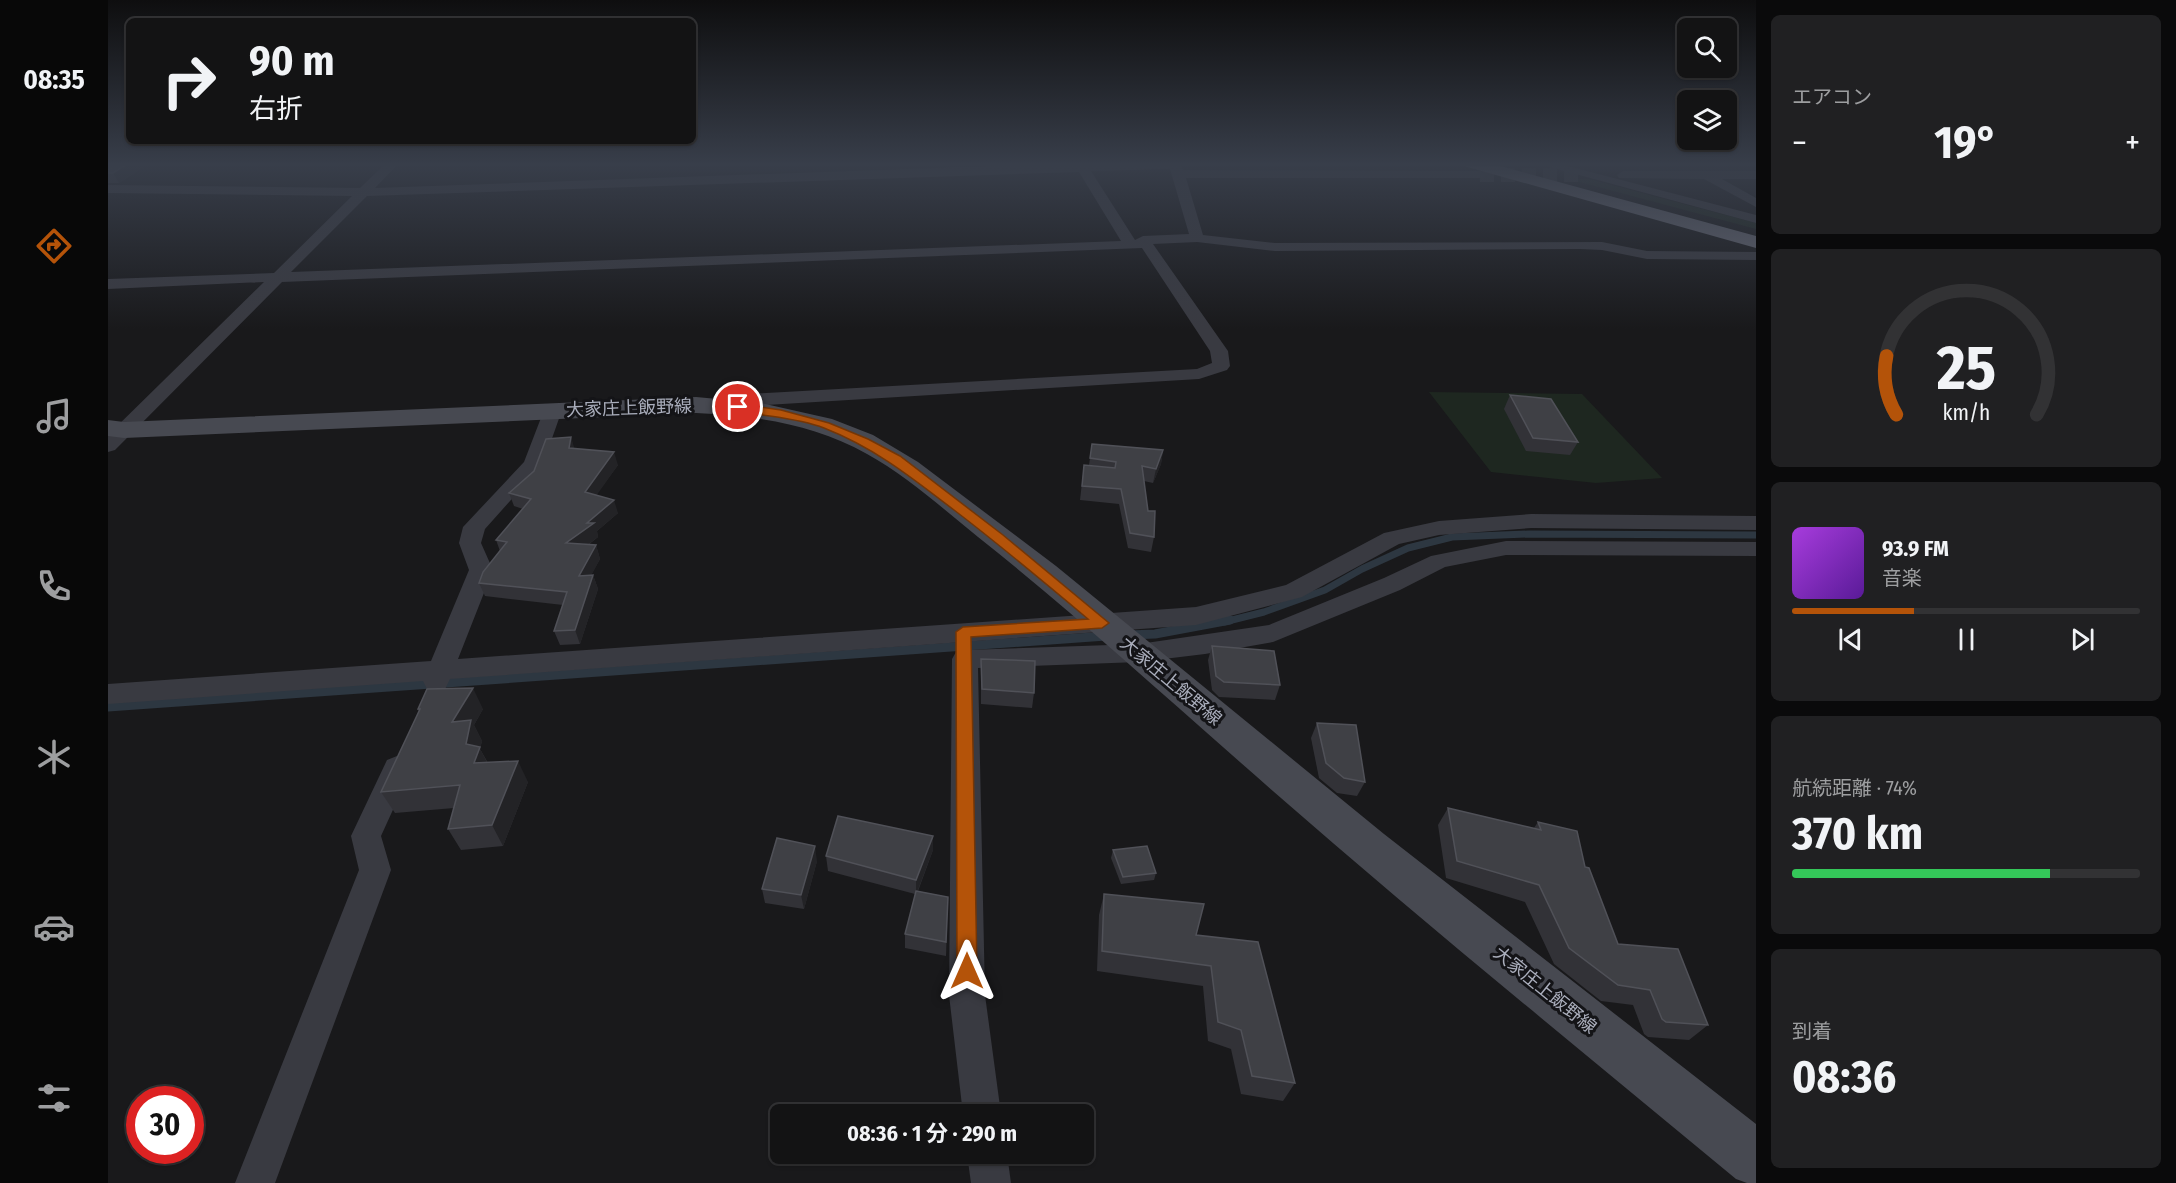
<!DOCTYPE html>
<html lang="ja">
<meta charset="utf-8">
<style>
:root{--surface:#131314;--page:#202022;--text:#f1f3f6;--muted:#9d9ea0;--line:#323234;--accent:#b45309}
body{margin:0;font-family:"Fira Sans Condensed","Noto Sans JP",sans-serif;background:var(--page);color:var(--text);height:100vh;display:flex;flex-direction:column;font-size:22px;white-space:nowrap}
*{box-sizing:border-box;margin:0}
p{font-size:20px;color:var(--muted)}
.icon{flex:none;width:33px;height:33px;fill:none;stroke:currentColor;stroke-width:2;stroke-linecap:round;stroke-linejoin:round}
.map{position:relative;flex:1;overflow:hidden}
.drawer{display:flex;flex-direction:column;gap:15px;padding:15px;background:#0a0a0b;width:420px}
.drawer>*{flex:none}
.banner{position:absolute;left:18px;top:18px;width:570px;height:126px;border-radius:9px;box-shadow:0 2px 4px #0004,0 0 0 2px var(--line);background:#131314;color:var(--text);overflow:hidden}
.fabs{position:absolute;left:1569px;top:18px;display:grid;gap:12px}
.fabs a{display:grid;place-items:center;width:60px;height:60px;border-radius:9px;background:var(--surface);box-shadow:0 2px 4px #0004,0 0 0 2px var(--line);font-size:30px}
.speed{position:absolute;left:18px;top:1086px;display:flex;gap:12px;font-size:30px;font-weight:700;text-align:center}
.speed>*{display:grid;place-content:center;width:78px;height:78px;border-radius:50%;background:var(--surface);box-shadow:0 2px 4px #0004,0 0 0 2px var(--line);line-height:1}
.speed .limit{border:9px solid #d22;background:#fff;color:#111}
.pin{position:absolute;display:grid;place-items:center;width:51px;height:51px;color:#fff;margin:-26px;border:3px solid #fff;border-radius:50%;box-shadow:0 2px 6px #0007}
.me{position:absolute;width:66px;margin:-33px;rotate:0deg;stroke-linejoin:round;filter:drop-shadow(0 0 4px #0008)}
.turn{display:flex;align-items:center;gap:21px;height:126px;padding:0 24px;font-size:27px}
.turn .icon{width:78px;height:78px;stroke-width:2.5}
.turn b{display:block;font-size:42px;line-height:51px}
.big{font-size:45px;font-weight:700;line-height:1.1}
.drawer .widget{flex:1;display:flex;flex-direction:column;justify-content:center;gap:9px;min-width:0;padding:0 21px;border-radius:9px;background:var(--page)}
.drawer .dial{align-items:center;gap:0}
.dial svg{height:156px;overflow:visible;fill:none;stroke:var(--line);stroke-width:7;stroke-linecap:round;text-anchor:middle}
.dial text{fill:var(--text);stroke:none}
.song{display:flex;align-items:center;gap:18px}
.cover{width:72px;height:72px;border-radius:9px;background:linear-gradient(135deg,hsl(280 70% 55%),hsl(270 70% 35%))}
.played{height:6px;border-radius:3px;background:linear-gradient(90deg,var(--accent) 35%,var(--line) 35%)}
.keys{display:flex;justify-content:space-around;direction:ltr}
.heat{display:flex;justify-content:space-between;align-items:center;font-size:33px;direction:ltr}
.charge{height:9px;border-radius:4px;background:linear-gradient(90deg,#34c759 74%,var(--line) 0)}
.trip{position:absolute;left:662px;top:1104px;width:324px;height:60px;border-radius:9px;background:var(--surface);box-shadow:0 2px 4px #0004,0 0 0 2px var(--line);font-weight:700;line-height:60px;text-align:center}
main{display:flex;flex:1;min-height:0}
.tabs{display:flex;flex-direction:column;width:108px;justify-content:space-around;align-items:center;background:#080808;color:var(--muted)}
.tabs .icon{width:42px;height:42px}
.tabs .selected{color:var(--accent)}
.tabs b{font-size:27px;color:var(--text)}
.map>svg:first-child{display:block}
.green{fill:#1e2720}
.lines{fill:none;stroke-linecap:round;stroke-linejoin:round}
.stream-far1{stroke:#2d3741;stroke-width:7}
.stream{stroke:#2d3741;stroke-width:9}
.street-tunnel{stroke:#36373b;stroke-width:14;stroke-dasharray:14 7;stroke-linecap:butt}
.street{fill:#393a41;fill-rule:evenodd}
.secondary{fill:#474951;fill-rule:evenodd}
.highway{fill:#656772;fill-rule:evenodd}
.wall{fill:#323237}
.shaded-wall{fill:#232326}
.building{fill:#3f4045;stroke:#505158;stroke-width:1.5}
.route{fill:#b45309;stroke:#753606;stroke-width:1.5}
.labels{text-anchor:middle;stroke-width:6;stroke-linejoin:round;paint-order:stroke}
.street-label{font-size:18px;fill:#aaaebc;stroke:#141417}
</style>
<main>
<nav class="tabs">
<b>08:35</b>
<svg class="icon selected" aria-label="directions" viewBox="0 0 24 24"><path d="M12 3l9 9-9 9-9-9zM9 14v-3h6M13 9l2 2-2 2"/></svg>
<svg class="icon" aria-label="music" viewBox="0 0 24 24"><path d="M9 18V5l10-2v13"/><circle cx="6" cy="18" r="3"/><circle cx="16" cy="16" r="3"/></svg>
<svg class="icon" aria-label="phone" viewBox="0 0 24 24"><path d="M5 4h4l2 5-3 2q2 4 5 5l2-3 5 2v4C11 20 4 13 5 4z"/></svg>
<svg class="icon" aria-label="climate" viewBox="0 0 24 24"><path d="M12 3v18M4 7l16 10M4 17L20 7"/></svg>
<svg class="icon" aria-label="car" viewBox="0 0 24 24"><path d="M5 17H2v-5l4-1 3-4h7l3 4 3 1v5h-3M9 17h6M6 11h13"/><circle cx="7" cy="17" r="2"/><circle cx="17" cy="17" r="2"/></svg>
<svg class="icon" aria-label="filters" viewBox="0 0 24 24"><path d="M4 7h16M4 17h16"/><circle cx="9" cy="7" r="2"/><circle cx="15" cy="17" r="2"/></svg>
</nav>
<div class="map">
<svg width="1648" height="1183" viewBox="0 0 1648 1183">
<rect width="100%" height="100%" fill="#19191b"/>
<g class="green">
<path d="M 1460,179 L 1481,179 L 1648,223 L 1648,229 Z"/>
<path d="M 1321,392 L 1474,394 L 1554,478 L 1488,483 L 1383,472 Z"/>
</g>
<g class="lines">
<path class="stream-far1" d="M 1116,622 L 1156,612 L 1217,590 L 1254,569 L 1300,548 L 1344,537 L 1421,534 L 1648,535"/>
<g class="stream">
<path d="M 1022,635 L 1047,634 L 1122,620"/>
<path d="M 0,707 L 998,636"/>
</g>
<path class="street-tunnel" d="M 1372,175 L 1477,175"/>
<g class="street">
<path d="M 278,163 L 291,163 L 267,188 L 966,163 L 1071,163 L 1075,170 L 1372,171 L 1378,175 L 1376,178 L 1078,178 L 1095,235 L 1167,243 L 1494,242 L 1539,251 L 1648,252 L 1648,260 L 1539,259 L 1494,250 L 1472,249 L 1167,251 L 1089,242 L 1045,244 L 1120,351 L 1122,366 L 1119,370 L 1091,379 L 640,406 L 616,412 L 609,410 L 607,406 L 609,402 L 640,394 L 1089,369 L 1104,363 L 1102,351 L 1034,248 L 174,282 L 7,450 L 0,452 L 0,435 L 156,282 L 0,289 L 0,279 L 166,273 L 244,196 L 0,193 L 0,185 L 252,188 ZM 1062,169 L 1081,234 L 1035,236 L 1027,240 L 983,171 ZM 971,172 L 1013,241 L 183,272 L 259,196 Z"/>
<path d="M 1427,163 L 1448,163 L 1648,215 L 1648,223 Z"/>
<path d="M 1515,171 L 1648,171 L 1648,179 L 1614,179 L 1648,198 L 1648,207 L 1596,179 L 1511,178 L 1509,175 Z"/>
<path d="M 445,404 L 452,406 L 454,410 L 435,464 L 377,529 L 373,543 L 385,570 L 350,659 L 1088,607 L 1178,585 L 1276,533 L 1331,521 L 1423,514 L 1648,516 L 1648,530 L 1423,528 L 1331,535 L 1291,544 L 1194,597 L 1088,625 L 342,679 L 337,689 L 328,692 L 319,689 L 315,681 L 0,704 L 0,684 L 323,661 L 361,570 L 351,543 L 355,527 L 416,462 L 436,410 L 438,406 Z"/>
<path d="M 1398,541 L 1648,542 L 1648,556 L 1398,555 L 1337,567 L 1292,590 L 1165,642 L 1097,654 L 1031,662 L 870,668 L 877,995 L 893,1114 L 855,1114 L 841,995 L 844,659 L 848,652 L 857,650 L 1031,644 L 1161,625 L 1276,578 L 1323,556 Z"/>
<path d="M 289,756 L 299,760 L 304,768 L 273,836 L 283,870 L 167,1183 L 127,1183 L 251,870 L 243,836 L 279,760 Z"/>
<path d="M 859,1154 L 899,1154 L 903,1183 L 863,1183 Z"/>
</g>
<path class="secondary" d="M 588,397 L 653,403 L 724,419 L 765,435 L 810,462 L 948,566 L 1276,834 L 1648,1124 L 1648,1183 L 1639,1183 L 1628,1179 C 1459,1039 1289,901 1124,755 C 1040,681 957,606 870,537 C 834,508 799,476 759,454 C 706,424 648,416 588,413 L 16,438 L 0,436 L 0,420 L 16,422 Z"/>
<path class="highway" d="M 1354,163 L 1381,163 L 1648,236 L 1648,248 L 1356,166 Z"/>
</g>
<g class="wall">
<path d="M 0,163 L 41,163 L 11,183 L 0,183 Z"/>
<path d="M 1402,395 L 1470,442 L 1462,455 L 1418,451 L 1396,409 Z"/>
<path d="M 984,444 L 1055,450 L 1053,464 L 1045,483 L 1036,481 L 1040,511 L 1046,537 L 1043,552 L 1020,548 L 1011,504 L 972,500 L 976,465 L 981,465 Z"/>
<path d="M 467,448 L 510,465 L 488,495 L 510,513 L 489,531 L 490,537 L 480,545 L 488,545 L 492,559 L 483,575 L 485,575 L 490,589 L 472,644 L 452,645 L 446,631 L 455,605 L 377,596 L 371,583 L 392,551 L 388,540 L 415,509 L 406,506 L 401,493 Z"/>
<path d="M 1104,646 L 1172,685 L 1167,700 L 1111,697 L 1104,690 L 1100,660 Z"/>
<path d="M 873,659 L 926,693 L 924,708 L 873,704 Z"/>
<path d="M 310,709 L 375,709 L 366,725 L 374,741 L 372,749 L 380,763 L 420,782 L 395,846 L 353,850 L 340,829 L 346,808 L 287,813 L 273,792 L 311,712 Z"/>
<path d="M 1209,723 L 1257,782 L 1249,796 L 1229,793 L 1211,778 L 1203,738 Z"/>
<path d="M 1340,808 L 1426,828 L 1430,822 L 1477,867 L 1510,944 L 1600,1025 L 1581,1040 L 1540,1037 L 1536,1034 L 1525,1005 L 1493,1001 L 1446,964 L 1417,902 L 1338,878 L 1330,825 Z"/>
<path d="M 825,836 L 825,850 L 810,891 L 840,897 L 838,956 L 797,948 L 797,934 L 807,894 L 720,871 L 718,856 Z"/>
<path d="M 1005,850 L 1048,873 L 1046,880 L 1013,884 L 1003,858 Z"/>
<path d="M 709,861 L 696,909 L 657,903 L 654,889 Z"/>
<path d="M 996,894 L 1088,935 L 1187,1083 L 1175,1101 L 1133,1094 L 1123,1049 L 1100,1041 L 1095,986 L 989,971 L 991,915 Z"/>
</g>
<g class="shaded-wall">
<path d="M 21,163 L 41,163 L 11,183 L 5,173 Z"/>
<path d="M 463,437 L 467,450 L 461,448 Z"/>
<path d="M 1055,450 L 1053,464 L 1045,483 L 1048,469 Z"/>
<path d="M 506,452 L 510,465 L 481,506 L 477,492 Z"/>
<path d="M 506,500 L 510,513 L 489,531 L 490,537 L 463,557 L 458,543 L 479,523 Z"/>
<path d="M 488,545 L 492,559 L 476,589 L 471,576 Z"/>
<path d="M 485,575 L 490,589 L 472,644 L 467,630 Z"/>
<path d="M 365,688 L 375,709 L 366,725 L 374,741 L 372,749 L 382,768 L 366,763 L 344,722 Z"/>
<path d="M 410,761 L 420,782 L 395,846 L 384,825 Z"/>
<path d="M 825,836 L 825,850 L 808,895 L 808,880 Z"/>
<path d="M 707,846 L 709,861 L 696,909 L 693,895 Z"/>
</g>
<g class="building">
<path d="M 0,163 L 21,163 L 5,173 L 0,173 Z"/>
<path d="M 1402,395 L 1443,399 L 1470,442 L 1425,438 Z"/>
<path d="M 463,437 L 461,448 L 506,452 L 477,492 L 506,500 L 479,523 L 486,523 L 458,543 L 488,545 L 471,576 L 485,575 L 467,630 L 446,631 L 459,592 L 371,583 L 375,572 L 399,542 L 388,540 L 423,499 L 401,493 L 426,471 L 438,439 Z"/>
<path d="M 984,444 L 1055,450 L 1048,469 L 1034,466 L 1040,511 L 1047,511 L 1046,537 L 1022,533 L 1013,489 L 974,486 L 976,465 L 1007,468 L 1008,462 L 982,458 Z"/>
<path d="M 1104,646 L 1166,651 L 1172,685 L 1116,682 L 1108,676 Z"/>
<path d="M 873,659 L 927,661 L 926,693 L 874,689 Z"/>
<path d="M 365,688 L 344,722 L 363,720 L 358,744 L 372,747 L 366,763 L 410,761 L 384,825 L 340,829 L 352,785 L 273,792 L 312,709 L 310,709 L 319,689 Z"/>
<path d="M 1209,723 L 1248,725 L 1257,782 L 1236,778 L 1218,763 Z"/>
<path d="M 1340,808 L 1433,830 L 1430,822 L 1469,831 L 1477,867 L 1481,868 L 1510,944 L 1570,949 L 1600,1025 L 1558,1022 L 1554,1019 L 1542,990 L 1510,985 L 1461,948 L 1431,885 L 1349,861 Z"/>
<path d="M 730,816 L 825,836 L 808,880 L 718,856 Z"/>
<path d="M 669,838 L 707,846 L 693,895 L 654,889 Z"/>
<path d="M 1039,846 L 1048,873 L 1015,877 L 1005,850 Z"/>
<path d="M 808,891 L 840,897 L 838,942 L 797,934 Z"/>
<path d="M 996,894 L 1096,904 L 1088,935 L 1150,942 L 1187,1083 L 1144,1076 L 1133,1030 L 1110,1022 L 1103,966 L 994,951 Z"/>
</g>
<linearGradient id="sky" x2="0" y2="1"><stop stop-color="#0e0e0f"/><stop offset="0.5" stop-color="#383e4a"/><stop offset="1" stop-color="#383e4a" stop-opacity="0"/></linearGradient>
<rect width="1648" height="329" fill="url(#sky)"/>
<path class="route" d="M 630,404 L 673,410 L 721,423 L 760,439 L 792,456 L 895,535 L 1001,623 L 994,628 L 863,637 L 869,971 L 866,978 L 859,981 L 852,978 L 849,971 L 848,632 L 855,627 L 980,619 C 936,582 892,545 846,510 C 803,477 767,448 716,428 C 687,417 656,417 627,410 L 625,407 Z"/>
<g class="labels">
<g class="street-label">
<text transform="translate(521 408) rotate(-2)" y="6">大家庄上飯野線</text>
<text transform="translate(1063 681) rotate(40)" y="6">大家庄上飯野線</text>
<text transform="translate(1437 990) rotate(39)" y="6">大家庄上飯野線</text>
</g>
</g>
</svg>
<div class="fabs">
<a><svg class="icon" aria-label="search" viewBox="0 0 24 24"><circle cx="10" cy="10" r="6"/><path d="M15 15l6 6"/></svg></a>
<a><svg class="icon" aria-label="layers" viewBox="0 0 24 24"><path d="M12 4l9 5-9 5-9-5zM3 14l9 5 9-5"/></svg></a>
</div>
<div class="speed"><div class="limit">30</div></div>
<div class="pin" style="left:630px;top:407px;background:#d93025"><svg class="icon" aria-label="arrive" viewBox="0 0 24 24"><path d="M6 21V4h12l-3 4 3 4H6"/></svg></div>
<svg class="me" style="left:859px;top:971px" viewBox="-20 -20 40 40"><path d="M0-17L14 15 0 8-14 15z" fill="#b45309" stroke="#fff" stroke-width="4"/></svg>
<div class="trip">08:36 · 1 分 · 290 m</div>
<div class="banner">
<div class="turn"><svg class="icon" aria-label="right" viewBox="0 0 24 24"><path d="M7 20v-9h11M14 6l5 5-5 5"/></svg><div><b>90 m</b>右折</div></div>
</div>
</div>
<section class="drawer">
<div class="widget"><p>エアコン</p>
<div class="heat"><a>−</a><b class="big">19°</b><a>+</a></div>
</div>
<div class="widget dial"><svg viewBox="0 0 100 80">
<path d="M14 69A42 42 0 1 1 86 69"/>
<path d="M14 69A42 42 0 0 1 9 39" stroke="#b45309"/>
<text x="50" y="56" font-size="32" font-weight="700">25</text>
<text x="50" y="72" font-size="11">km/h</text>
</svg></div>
<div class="widget">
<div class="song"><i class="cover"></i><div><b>93.9 FM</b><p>音楽</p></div></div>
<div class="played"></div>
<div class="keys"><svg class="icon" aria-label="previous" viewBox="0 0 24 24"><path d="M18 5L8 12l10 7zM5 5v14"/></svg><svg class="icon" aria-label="pause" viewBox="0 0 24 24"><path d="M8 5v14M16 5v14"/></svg><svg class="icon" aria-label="next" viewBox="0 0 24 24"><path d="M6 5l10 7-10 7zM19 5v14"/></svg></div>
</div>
<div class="widget"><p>航続距離 · 74%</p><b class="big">370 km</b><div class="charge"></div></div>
<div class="widget"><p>到着</p><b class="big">08:36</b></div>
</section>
</main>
